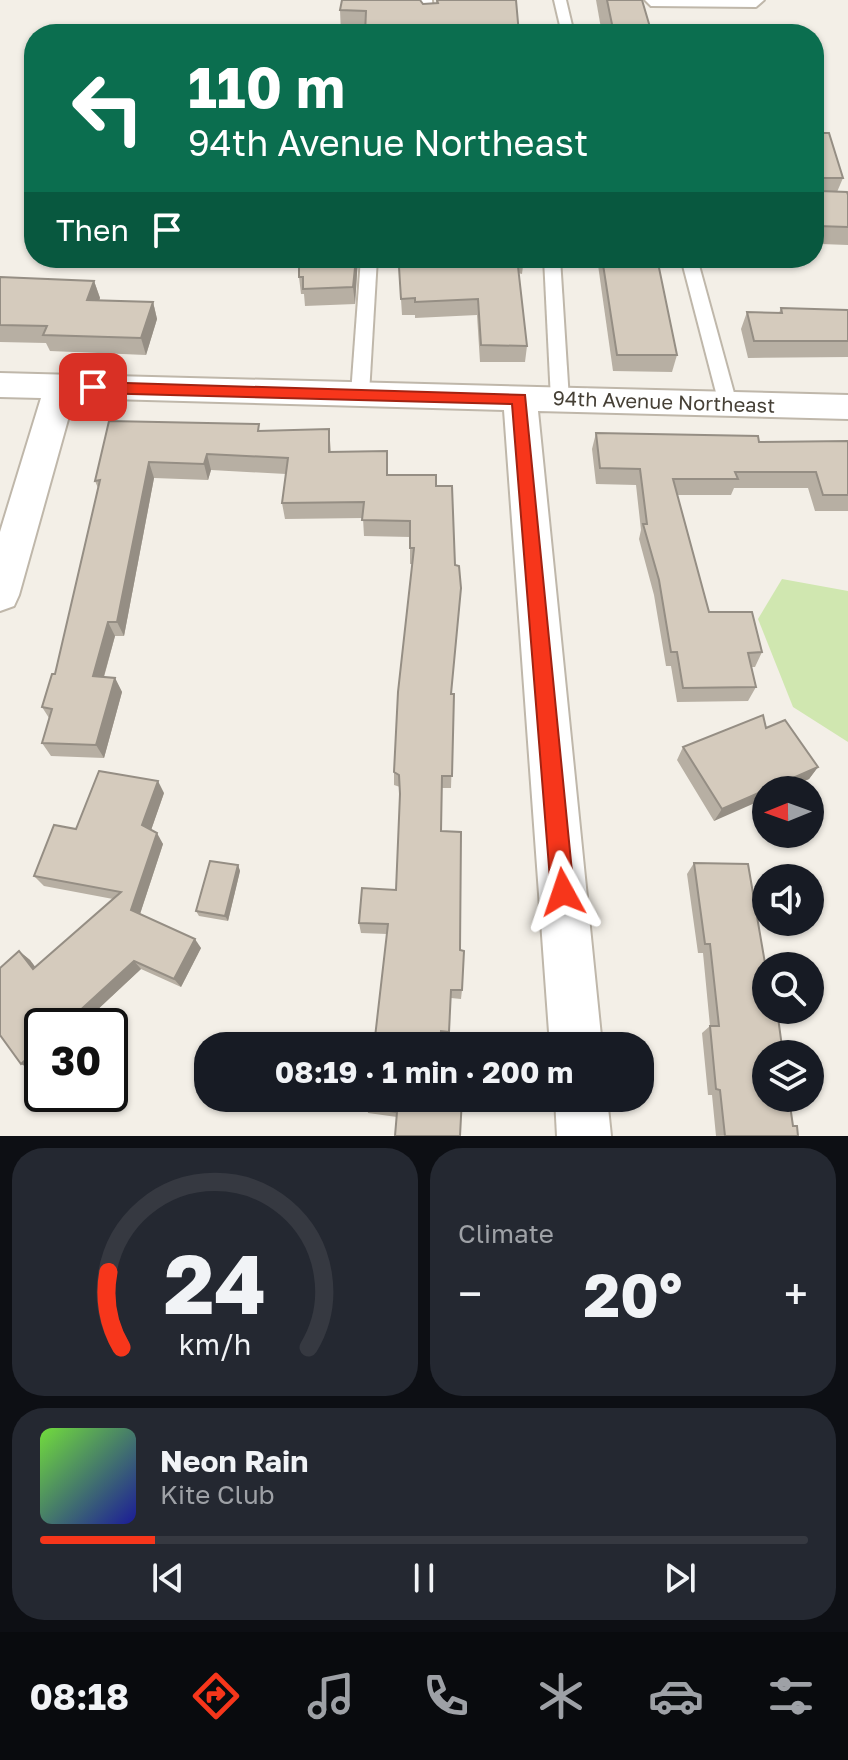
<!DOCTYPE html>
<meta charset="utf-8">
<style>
:root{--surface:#171b24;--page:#242831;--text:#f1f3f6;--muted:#9ea1a6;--line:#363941;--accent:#f7361b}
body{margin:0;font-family:"Golos Text",sans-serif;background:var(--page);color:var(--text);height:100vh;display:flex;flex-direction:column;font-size:30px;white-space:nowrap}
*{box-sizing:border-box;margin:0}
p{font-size:26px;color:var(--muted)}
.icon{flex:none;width:44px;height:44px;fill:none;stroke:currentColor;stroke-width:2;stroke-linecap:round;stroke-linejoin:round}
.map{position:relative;height:1136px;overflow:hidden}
.sheet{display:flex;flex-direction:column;gap:12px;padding:12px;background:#0d0f14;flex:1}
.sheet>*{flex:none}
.top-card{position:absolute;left:24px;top:24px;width:800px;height:244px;border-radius:32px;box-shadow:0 2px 6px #0004;background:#0b6e4f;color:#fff;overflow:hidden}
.needle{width:52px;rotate:269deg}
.tools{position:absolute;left:752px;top:776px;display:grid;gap:16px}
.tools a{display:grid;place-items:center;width:72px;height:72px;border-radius:50%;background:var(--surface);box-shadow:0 2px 6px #0004;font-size:40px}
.speed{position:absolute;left:24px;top:1008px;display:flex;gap:16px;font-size:40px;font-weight:700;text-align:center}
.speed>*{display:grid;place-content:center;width:104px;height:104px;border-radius:50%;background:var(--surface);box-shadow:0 2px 6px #0004;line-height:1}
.speed .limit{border:4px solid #111;border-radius:12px;background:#fff;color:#111}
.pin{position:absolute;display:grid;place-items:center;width:68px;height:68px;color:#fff;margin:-34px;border-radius:16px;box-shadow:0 4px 12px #0006}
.me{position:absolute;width:88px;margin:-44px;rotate:355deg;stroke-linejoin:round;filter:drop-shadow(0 0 6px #0008)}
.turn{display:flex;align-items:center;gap:28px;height:168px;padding:0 32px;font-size:36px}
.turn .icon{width:104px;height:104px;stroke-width:2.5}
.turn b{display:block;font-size:56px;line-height:68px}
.then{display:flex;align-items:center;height:76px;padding:0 32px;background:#0003;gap:16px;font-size:30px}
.big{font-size:60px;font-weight:700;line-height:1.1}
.sheet .tile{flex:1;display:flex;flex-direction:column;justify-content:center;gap:12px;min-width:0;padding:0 28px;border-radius:32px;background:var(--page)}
.sheet .dial{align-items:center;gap:0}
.dial svg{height:208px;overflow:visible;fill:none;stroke:var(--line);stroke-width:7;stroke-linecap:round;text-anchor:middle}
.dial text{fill:var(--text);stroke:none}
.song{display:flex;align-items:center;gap:24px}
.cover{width:96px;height:96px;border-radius:12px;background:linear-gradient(135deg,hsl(100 70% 55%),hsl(240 70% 35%))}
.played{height:8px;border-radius:4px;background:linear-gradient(90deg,var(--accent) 15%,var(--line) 15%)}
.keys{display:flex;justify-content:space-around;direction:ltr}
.heat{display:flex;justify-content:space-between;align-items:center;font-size:44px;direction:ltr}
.sheet .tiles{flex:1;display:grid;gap:12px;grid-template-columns:1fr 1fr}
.tile:last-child{grid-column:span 2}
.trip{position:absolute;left:194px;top:1032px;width:460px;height:80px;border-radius:32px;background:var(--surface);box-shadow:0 2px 6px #0004;font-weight:700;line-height:80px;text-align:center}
.menu{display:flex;height:128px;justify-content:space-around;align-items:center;background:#090b0e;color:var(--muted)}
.menu .icon{width:56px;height:56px}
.menu .selected{color:var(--accent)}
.menu b{font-size:36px;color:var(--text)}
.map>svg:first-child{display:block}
.green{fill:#d0e7b0}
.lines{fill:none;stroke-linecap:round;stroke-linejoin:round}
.service-casing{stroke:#bfb7aa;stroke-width:4}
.minor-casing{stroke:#bfb7aa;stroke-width:4}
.service{fill:#fff;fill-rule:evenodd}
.minor{fill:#fff;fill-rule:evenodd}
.wall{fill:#b7afa3}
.shaded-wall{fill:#958e84}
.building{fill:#d5cbbd;stroke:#958e84;stroke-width:2}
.route{fill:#f7361b;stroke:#a12312;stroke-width:2}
.labels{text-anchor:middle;stroke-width:7;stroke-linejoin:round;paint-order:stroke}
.street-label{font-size:20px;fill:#464036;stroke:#fff}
</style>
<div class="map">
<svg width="848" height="1136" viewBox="0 0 848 1136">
<rect width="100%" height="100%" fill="#f3efe7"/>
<path class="green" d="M 782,579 L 848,591 L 848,742 L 793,707 L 758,619 Z"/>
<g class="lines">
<defs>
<g id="service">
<path d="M 420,0 L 432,0 L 435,34 L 423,34 Z"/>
<path d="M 554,0 L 566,0 L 574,34 L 562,34 Z"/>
<path d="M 645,0 L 764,0 L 756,7 L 651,6 Z"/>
<path d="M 361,258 L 377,258 L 369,394 L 360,400 L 351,394 Z"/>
<path d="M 544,258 L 560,258 L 569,400 L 560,406 L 551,400 Z"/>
<path d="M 681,258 L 697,258 L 737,404 L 734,408 L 728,410 L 719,404 Z"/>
</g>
<g id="minor">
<path d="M 0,373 L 848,395 L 848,419 L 538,411 L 602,1046 L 550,1046 L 504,410 L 74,398 L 19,595 L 14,606 L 0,611 L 0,532 L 41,398 L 0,397 Z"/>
<path d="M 555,1098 L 607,1098 L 611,1136 L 557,1136 Z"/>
</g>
</defs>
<use href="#service" class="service-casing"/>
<use href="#minor" class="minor-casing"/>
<use href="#service" class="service"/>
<use href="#minor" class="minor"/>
</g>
<g class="wall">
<path d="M 436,0 L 516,0 L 519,34 L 341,34 L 340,10 L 420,1 L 423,4 L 436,3 Z"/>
<path d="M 596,0 L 642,0 L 652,34 L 602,34 Z"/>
<path d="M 814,133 L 843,178 L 837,192 L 848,195 L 848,245 L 821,244 L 816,258 L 808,258 L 814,258 Z"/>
<path d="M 358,258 L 355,304 L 305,306 L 304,294 L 301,294 L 299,277 Z"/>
<path d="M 419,258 L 524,258 L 522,274 L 518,273 L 527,346 L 525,362 L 480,362 L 477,315 L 415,318 L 415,315 L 402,315 L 399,267 L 418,267 Z"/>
<path d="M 597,258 L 657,258 L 677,355 L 672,372 L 613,371 Z"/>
<path d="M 0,277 L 94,281 L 100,298 L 99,301 L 153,302 L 157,319 L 146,355 L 50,351 L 46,343 L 0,342 Z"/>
<path d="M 781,308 L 848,310 L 848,357 L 748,358 L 741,329 L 747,312 L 779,313 Z"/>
<path d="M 109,421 L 261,431 L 329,429 L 331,452 L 388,475 L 436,475 L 452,694 L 454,694 L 451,788 L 442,788 L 441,831 L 460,950 L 462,990 L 461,999 L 451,998 L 448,1039 L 441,1038 L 387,934 L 361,933 L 359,923 L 396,890 L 400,795 L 400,787 L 394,785 L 394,772 L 412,564 L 410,564 L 410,537 L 364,536 L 363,518 L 285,519 L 282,503 L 286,474 L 211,470 L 208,480 L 154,478 L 124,636 L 115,636 L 104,677 L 115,678 L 122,692 L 104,758 L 51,756 L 42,743 L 49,718 L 42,707 L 55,674 L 98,488 L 95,481 Z"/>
<path d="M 596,433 L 759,442 L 848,441 L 848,511 L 815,511 L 808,488 L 734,488 L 731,495 L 677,495 L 709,612 L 762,652 L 755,667 L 751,667 L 756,687 L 748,701 L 677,702 L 671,666 L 666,666 L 654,595 L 639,539 L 641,530 L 636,485 L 596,484 L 592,449 Z"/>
<path d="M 683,747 L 818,767 L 809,779 L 785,790 L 766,790 L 714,821 L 677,760 Z"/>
<path d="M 164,793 L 151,830 L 163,844 L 140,914 L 201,948 L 181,987 L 141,969 L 80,1026 L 42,1026 L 32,1070 L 19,951 L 30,960 L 35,967 L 113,899 L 44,886 L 34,876 L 76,829 Z"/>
<path d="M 694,863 L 793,1126 L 798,1136 L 716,1136 L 712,1095 L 708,1095 L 702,1033 L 710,1026 L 703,953 L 698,953 L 687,874 Z"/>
<path d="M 238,865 L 240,871 L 228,921 L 199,916 L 196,911 Z"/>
<path d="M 462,1098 L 397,1117 L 368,1113 L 367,1108 Z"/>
</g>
<g class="shaded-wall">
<path d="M 356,258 L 358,258 L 355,304 L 353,287 Z"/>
<path d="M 94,281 L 100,298 L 92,317 L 87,300 Z"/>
<path d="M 153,302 L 157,319 L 146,355 L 141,338 Z"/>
<path d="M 207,454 L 211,470 L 208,480 L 204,464 Z"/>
<path d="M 149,462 L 154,478 L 124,636 L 117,622 Z"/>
<path d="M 108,622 L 115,636 L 100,690 L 93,676 Z"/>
<path d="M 115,678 L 122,692 L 104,758 L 96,745 Z"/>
<path d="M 818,767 L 809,779 L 785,790 L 766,790 L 766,798 L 714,821 L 722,809 Z"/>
<path d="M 158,781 L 164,793 L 149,836 L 142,825 Z"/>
<path d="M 157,833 L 163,844 L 138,920 L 131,910 Z"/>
<path d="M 238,865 L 240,871 L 228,921 L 225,916 Z"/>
<path d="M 195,939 L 201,948 L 181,987 L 174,979 Z"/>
<path d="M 19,951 L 30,960 L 43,977 L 33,969 Z"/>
<path d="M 134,961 L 141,969 L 80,1026 L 63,1026 Z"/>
<path d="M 42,1045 L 42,1061 L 32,1070 L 21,1064 Z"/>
</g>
<g class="building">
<path d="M 342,0 L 420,0 L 423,4 L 438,3 L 437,0 L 516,0 L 519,34 L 365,34 L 366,11 L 340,10 Z"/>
<path d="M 607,0 L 642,0 L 652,34 L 614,34 Z"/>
<path d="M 814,133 L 829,133 L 843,178 L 818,178 L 817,188 L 820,191 L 847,192 L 848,195 L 848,227 L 818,226 L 822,241 L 814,241 Z"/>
<path d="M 299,258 L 356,258 L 353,287 L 303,289 L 303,277 L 299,277 Z"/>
<path d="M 419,258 L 517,258 L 527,346 L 481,345 L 478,299 L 415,302 L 415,298 L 401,299 L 399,267 L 418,267 Z"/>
<path d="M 602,258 L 657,258 L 677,355 L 617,355 Z"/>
<path d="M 0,277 L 94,281 L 87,300 L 153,302 L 141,338 L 43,335 L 47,326 L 0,325 Z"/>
<path d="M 781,308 L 848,310 L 848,341 L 754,341 L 747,312 L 782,313 Z"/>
<path d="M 109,421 L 259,424 L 258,431 L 329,429 L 329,452 L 387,451 L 387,475 L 436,475 L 436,486 L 452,486 L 455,565 L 459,566 L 461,588 L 451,694 L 454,694 L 452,776 L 442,776 L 441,831 L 461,832 L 460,950 L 464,951 L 462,990 L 451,990 L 449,1032 L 441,1031 L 440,1046 L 374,1046 L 388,924 L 359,923 L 362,888 L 396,890 L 400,794 L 399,775 L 394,772 L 398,692 L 414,548 L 410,548 L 410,521 L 362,520 L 364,502 L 282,503 L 288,458 L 207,454 L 204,464 L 149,462 L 117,622 L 108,622 L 93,676 L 115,678 L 96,745 L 42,743 L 52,709 L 42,707 L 52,674 L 55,674 L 100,480 L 95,481 Z"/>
<path d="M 596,433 L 758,436 L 759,442 L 848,441 L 848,495 L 823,495 L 816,472 L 735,472 L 738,479 L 673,479 L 709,612 L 752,612 L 762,652 L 748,653 L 756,687 L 683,688 L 677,652 L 671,652 L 659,580 L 643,524 L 647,524 L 640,469 L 600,468 Z"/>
<path d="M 763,715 L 766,728 L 785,720 L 818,767 L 722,809 L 683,747 Z"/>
<path d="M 99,771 L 158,781 L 142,825 L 157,833 L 131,910 L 195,939 L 174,979 L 134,961 L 63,1026 L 42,1026 L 42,1045 L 21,1064 L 0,1035 L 0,968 L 19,951 L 33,969 L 121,892 L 34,876 L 54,825 L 76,829 Z"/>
<path d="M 210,861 L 238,865 L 225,916 L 196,911 Z"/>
<path d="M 694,863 L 748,864 L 766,969 L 766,1010 L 777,1010 L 783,1054 L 766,1054 L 766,1098 L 789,1098 L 793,1126 L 797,1126 L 798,1136 L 725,1136 L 720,1090 L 716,1089 L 710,1026 L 719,1026 L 710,944 L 705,944 Z"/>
<path d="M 368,1098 L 462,1098 L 460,1136 L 395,1136 L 397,1112 L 367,1108 Z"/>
</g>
<path class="route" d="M 93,382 L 525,395 L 574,892 L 571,900 L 563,903 L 555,900 L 551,892 L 512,404 L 93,393 L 85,387 Z"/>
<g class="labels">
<g class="street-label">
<text transform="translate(664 402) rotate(2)" y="7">94th Avenue Northeast</text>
</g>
</g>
</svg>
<div class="tools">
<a><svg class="needle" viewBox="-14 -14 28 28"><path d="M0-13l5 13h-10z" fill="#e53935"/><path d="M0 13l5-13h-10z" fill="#9ea1a6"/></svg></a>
<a><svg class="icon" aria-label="sound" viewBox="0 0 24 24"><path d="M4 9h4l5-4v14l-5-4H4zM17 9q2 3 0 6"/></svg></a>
<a><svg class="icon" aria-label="search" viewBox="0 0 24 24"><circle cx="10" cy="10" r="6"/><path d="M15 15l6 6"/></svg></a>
<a><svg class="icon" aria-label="layers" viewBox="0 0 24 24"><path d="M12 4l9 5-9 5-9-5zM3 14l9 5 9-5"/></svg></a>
</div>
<div class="speed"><div class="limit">30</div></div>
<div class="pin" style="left:93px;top:387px;background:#d93025"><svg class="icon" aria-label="arrive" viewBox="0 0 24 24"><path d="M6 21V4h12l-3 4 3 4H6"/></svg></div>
<svg class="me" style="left:563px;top:892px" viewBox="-20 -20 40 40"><path d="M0-17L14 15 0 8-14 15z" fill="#f7361b" stroke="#fff" stroke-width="4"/></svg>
<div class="trip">08:19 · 1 min · 200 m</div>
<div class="top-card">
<div class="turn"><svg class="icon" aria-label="left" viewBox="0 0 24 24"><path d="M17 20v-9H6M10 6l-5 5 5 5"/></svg><div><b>110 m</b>94th Avenue Northeast</div></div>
<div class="then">Then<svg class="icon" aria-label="arrive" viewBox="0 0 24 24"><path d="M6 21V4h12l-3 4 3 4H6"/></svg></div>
</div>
</div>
<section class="sheet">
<div class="tiles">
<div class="tile dial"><svg viewBox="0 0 100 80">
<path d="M14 69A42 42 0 1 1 86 69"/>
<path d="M14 69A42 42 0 0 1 9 40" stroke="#f7361b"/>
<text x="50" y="56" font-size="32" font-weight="700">24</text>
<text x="50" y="72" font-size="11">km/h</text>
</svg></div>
<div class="tile"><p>Climate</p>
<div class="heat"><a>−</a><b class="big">20°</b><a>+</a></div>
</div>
<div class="tile">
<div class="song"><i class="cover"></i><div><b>Neon Rain</b><p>Kite Club</p></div></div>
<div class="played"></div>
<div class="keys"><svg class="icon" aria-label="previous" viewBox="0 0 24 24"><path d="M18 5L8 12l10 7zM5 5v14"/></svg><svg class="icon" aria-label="pause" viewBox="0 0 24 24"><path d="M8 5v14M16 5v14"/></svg><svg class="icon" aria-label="next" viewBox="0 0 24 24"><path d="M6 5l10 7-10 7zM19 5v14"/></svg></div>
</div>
</div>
</section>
<nav class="menu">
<b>08:18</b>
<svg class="icon selected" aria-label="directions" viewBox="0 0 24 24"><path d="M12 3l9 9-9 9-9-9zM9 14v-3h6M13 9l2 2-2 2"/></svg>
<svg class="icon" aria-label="music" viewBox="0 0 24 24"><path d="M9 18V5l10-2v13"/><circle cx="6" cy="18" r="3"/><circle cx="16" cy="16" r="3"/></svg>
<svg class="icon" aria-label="phone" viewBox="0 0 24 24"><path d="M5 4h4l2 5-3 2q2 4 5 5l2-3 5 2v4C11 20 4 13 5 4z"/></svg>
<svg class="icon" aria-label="climate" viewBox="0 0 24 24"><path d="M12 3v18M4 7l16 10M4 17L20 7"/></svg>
<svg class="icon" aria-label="car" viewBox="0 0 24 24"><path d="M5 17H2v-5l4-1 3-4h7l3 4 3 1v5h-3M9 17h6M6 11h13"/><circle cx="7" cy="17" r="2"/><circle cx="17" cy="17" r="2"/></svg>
<svg class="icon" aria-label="filters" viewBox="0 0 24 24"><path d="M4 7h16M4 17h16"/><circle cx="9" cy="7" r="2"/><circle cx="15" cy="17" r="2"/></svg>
</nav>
